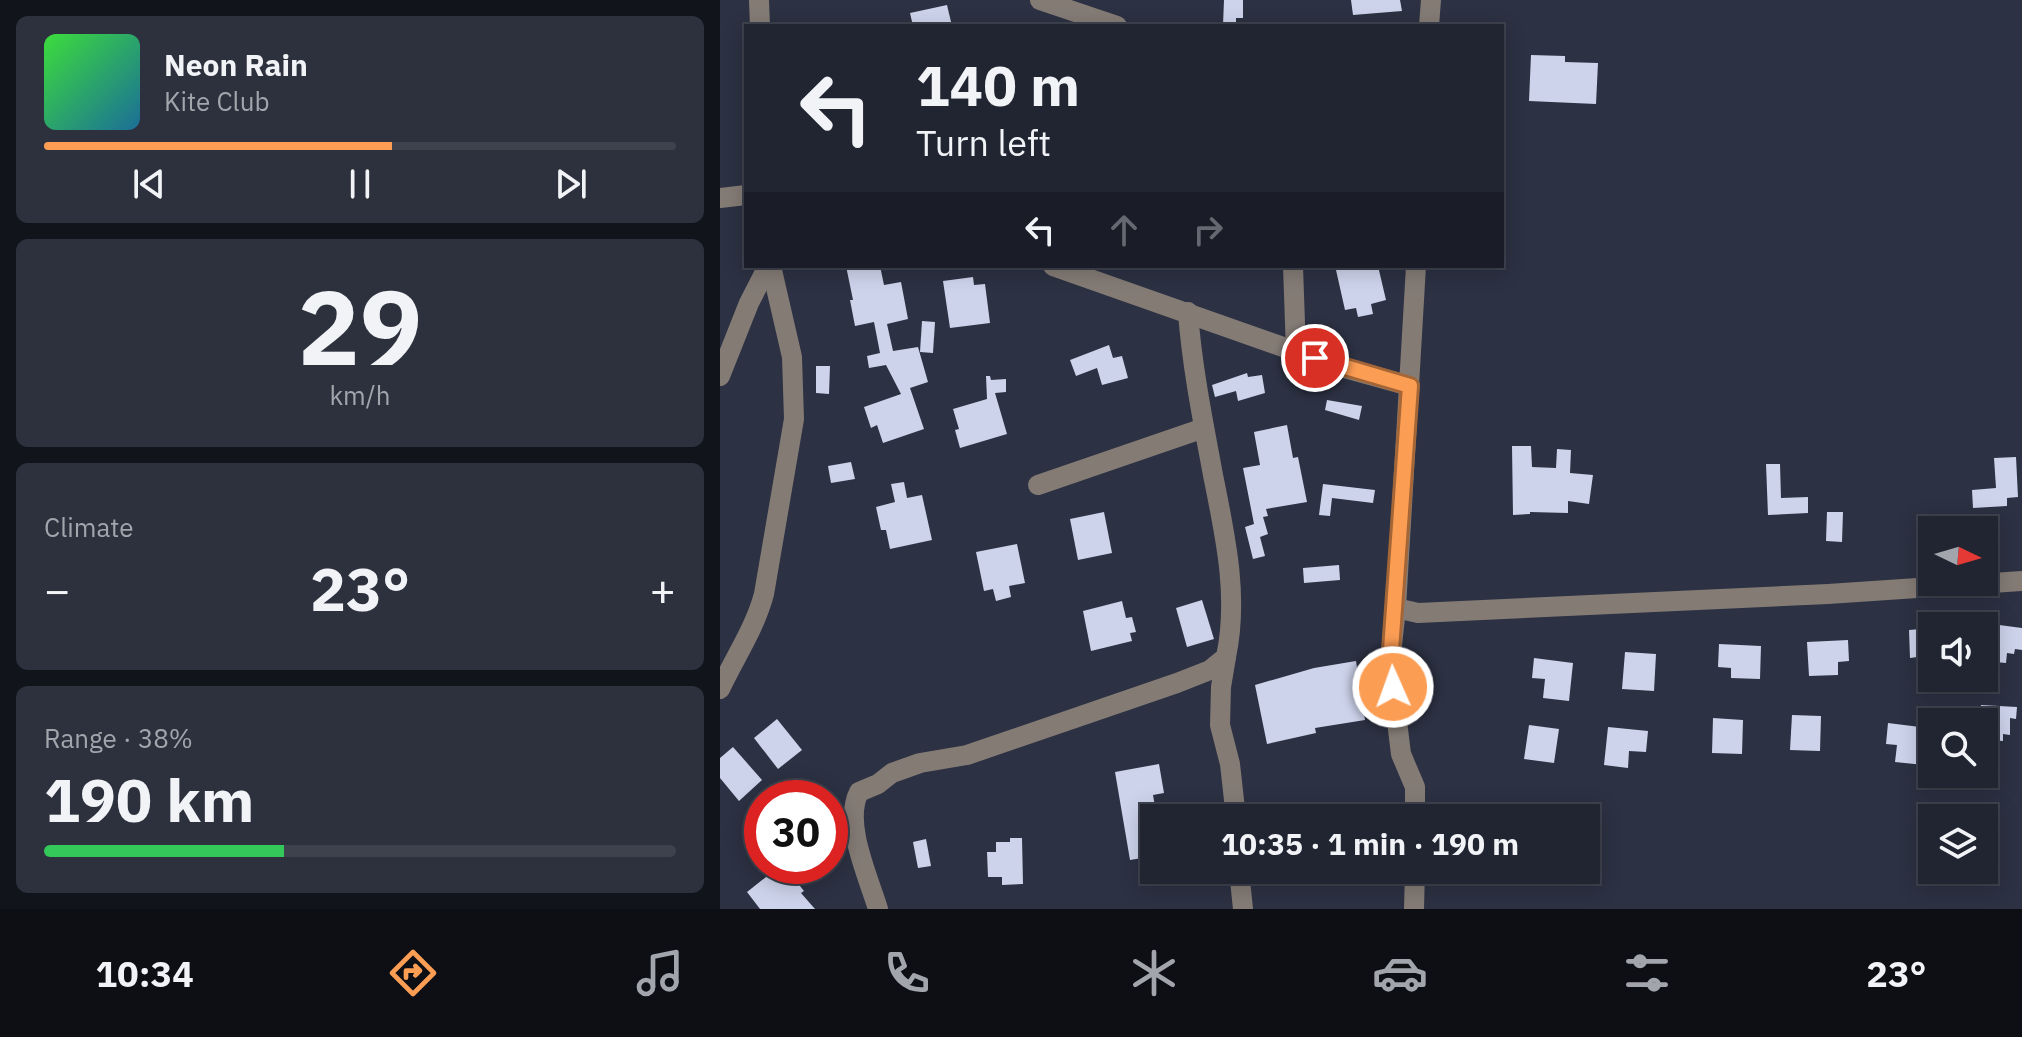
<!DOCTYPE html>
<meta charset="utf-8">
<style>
:root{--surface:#212532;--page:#2d313e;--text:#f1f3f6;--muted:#a2a5ac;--line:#3e424d;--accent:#fc9d54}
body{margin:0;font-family:"IBM Plex Sans",sans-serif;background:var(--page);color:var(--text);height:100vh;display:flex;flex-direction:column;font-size:30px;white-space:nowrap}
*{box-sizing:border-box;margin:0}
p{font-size:26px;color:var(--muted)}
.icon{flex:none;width:44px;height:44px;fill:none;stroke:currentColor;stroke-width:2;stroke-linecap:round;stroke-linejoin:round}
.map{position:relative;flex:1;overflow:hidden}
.drawer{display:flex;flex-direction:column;gap:16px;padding:16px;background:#12141c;width:720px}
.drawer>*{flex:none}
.banner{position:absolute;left:24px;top:24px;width:760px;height:244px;border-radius:0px;box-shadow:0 4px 20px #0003,0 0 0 2px var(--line);background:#212532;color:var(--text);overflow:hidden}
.needle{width:52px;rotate:95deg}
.buttons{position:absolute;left:1198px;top:516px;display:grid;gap:16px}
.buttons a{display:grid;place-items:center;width:80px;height:80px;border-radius:0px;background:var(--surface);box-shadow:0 4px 20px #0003,0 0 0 2px var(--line);font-size:40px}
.speed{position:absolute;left:24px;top:780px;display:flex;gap:16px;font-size:40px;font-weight:700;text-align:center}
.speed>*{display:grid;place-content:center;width:104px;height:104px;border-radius:50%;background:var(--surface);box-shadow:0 4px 20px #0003,0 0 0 2px var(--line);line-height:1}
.speed .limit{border:12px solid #d22;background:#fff;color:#111}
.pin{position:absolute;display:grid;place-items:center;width:68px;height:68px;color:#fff;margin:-34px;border:4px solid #fff;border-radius:50%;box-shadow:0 2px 8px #0007}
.me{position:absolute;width:88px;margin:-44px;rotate:358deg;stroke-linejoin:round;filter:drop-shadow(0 0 6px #0008)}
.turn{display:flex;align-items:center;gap:28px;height:168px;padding:0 40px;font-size:36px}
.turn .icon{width:104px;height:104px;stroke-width:2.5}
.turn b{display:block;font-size:56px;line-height:68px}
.lanes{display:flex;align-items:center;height:76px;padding:0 40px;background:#0003;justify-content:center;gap:40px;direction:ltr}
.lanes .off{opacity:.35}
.big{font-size:60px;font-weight:800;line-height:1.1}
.drawer .card{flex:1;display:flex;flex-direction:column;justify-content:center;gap:12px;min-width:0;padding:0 28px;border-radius:12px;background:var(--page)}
.drawer .dial{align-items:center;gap:0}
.dial b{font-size:104px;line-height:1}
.song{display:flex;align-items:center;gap:24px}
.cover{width:96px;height:96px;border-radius:12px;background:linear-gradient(135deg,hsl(120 70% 55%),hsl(200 70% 35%))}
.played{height:8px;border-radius:4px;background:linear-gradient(90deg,var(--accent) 55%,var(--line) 55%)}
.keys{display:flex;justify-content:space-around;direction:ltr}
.heat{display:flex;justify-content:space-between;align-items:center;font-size:44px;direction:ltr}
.charge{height:12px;border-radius:6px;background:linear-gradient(90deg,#34c759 38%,var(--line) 0)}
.trip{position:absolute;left:420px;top:804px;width:460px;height:80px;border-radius:0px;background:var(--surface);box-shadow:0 4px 20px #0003,0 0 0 2px var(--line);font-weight:800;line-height:80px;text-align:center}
.tab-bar{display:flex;height:128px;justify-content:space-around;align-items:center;background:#0d0f14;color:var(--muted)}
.tab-bar .icon{width:56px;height:56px}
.tab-bar .on{color:var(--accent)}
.tab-bar b{font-size:36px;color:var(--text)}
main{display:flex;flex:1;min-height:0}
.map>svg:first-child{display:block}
.building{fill:#cdd3eb}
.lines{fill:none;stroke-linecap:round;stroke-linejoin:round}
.minor{stroke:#847b75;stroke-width:20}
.route-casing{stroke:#a46637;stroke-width:20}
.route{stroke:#fc9d54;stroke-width:14}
</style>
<main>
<section class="drawer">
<div class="card">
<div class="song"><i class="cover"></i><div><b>Neon Rain</b><p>Kite Club</p></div></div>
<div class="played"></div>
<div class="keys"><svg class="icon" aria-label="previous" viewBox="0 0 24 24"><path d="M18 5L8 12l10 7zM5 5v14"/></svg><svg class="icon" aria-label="pause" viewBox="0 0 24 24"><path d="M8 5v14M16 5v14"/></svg><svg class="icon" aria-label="next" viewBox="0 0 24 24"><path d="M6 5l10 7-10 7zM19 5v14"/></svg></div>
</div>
<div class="card dial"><b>29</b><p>km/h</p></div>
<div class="card"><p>Climate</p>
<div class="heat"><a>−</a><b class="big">23°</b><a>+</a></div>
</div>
<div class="card"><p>Range · 38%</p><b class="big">190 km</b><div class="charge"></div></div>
</section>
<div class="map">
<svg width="1302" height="909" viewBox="0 0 1302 909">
<rect width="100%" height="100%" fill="#2c3143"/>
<g class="building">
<path d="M 504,0 L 523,0 L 523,18 L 516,18 L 516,26 L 503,25 Z"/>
<path d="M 631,0 L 680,0 L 682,11 L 633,15 Z"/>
<path d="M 227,5 L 232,26 L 193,26 L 190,13 Z"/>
<path d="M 811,55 L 845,56 L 845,62 L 878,63 L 876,104 L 809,101 Z"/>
<path d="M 126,266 L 160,266 L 164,285 L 181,282 L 188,319 L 167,324 L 173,351 L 198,347 L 208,382 L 190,388 L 204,429 L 163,443 L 157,425 L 151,428 L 144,407 L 181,394 L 166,365 L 149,368 L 147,356 L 160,353 L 154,322 L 135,326 L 130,300 L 133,300 Z"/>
<path d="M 635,266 L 658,266 L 666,300 L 651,304 L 653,314 L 638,317 L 636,308 L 625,310 L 616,270 Z"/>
<path d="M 253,277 L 254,285 L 265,284 L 270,323 L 230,328 L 223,281 Z"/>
<path d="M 202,321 L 215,322 L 213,353 L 200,352 Z"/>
<path d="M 389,345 L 393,358 L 402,356 L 408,378 L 382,385 L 377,368 L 356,376 L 350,360 Z"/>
<path d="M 96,366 L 110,366 L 109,394 L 96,393 Z"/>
<path d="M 527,373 L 528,377 L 542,375 L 545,393 L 518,401 L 516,391 L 495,397 L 492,385 Z"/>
<path d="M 266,376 L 270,376 L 271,380 L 286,379 L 286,392 L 275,393 L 287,434 L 240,448 L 235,430 L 239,429 L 233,409 L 267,399 Z"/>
<path d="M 607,400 L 642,406 L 639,420 L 605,410 Z"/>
<path d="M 567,425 L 573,458 L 578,457 L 587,502 L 546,509 L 548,516 L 543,517 L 548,534 L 540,537 L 545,556 L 533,559 L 525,527 L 534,524 L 523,468 L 540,465 L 534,432 Z"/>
<path d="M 792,446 L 811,446 L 812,467 L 836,468 L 837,449 L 851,450 L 850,473 L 873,475 L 869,504 L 848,501 L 848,513 L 810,512 L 810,514 L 793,515 Z"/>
<path d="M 1296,457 L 1298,497 L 1287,498 L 1287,506 L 1253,508 L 1252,490 L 1276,488 L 1274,458 Z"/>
<path d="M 131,462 L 135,479 L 111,483 L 108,466 Z"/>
<path d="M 1046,464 L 1060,464 L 1061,498 L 1088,497 L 1088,513 L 1048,515 Z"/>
<path d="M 184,482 L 187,498 L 202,495 L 212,540 L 170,549 L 166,530 L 161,530 L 156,507 L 175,502 L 171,484 Z"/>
<path d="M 603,484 L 655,490 L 653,503 L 612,498 L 610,516 L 599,515 Z"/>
<path d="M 384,512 L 392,553 L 358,560 L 350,519 Z"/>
<path d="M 1107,512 L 1123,512 L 1122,542 L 1106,541 Z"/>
<path d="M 297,544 L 305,583 L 289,586 L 291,597 L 276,601 L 273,589 L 264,591 L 256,552 Z"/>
<path d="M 619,565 L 620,580 L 584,583 L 583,568 Z"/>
<path d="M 482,600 L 494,639 L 467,647 L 456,608 Z"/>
<path d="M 402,601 L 406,618 L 412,617 L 416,632 L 410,633 L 412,641 L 371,651 L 363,611 Z"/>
<path d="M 1264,623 L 1302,628 L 1302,650 L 1295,649 L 1294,654 L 1287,653 L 1286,663 L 1264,661 Z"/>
<path d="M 1212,628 L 1212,663 L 1197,664 L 1197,657 L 1190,658 L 1189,630 Z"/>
<path d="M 1128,640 L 1129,661 L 1118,662 L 1118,675 L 1089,676 L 1087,642 Z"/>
<path d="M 999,644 L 1041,646 L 1040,679 L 1011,678 L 1011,668 L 998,667 Z"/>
<path d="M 905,652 L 936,654 L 934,691 L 902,689 Z"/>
<path d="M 814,658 L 853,663 L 849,701 L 823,698 L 825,679 L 812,678 Z"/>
<path d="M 636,661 L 645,720 L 595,728 L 596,733 L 547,744 L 535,685 L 594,668 Z"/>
<path d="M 1261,705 L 1297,707 L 1296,719 L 1290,718 L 1290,735 L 1283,734 L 1283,741 L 1266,740 L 1264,737 L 1264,722 L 1260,722 Z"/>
<path d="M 1072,715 L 1101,716 L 1100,751 L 1070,750 Z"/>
<path d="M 993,718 L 1023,720 L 1022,754 L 992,753 Z"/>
<path d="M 57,719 L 82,750 L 58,769 L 34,738 Z"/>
<path d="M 1168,723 L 1208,728 L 1204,765 L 1175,762 L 1177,745 L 1166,744 Z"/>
<path d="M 809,725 L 839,729 L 834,763 L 804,759 Z"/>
<path d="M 888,727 L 928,731 L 926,752 L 909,751 L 908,768 L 884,765 Z"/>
<path d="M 13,747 L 42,780 L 19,801 L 0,778 L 0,758 Z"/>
<path d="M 439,764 L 444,793 L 433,795 L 437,818 L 434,818 L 434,856 L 410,860 L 395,772 Z"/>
<path d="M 663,803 L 665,818 L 625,818 L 625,807 Z"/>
<path d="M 290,838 L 302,838 L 303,884 L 282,885 L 282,877 L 268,877 L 267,852 L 276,852 L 276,842 L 290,842 Z"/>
<path d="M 206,839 L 211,866 L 198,868 L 193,842 Z"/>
<path d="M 60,866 L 64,866 L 84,891 L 81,893 L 95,909 L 40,909 L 27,892 Z"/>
</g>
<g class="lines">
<g class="minor">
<path d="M 39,0 L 40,26"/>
<path d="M 320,0 L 397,26"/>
<path d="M 709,26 L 711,0"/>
<path d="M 0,198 L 26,195"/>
<path d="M 333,266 L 614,365 L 690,386"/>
<path d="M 573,266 L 576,352"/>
<path d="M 696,266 L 676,608 L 698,613 L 1108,594 L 1302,581"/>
<path d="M 0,376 L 29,303 L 48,266"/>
<path d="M 318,485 L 484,428"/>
<path d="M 676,608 L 670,664 L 681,754 L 695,787 L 695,818"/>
<path d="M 506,657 L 501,687 L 500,725 L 510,764 L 516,818"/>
<path d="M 0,689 C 15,657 35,628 44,594 L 74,419 L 72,357 L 51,266"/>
<path d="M 519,870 L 523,909"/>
<path d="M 158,909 C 148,876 123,823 139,792 L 158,784 L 172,773 L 200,763 L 247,755 L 457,683 L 490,670 L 506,657 C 519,596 505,535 493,475 C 483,421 472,367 468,312"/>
<path d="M 694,909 L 695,870"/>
</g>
</g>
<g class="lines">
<defs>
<path id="route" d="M 595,358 L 690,386 L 670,664 L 673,687"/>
</defs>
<use href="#route" class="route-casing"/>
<use href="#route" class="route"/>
</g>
</svg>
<div class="buttons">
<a><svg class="needle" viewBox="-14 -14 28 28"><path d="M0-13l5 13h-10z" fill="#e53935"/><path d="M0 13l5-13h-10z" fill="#a2a5ac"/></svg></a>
<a><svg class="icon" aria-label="sound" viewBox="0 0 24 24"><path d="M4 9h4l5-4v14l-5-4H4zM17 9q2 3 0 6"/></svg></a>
<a><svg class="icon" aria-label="search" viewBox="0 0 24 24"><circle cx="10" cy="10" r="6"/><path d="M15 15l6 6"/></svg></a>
<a><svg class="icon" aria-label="layers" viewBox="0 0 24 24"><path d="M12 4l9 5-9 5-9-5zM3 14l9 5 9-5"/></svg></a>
</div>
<div class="speed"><div class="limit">30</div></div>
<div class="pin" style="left:595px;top:358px;background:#d93025"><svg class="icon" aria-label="arrive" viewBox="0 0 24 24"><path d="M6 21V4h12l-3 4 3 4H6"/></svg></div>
<svg class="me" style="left:673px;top:687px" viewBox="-20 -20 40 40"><circle r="17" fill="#fc9d54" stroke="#fff" stroke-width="3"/><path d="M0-11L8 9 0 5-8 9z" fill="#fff"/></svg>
<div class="trip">10:35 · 1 min · 190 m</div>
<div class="banner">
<div class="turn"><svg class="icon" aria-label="left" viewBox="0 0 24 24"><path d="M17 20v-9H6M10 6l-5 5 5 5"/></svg><div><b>140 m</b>Turn left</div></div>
<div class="lanes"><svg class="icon" aria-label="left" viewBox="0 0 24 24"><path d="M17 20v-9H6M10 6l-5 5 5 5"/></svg><svg class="icon off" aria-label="ahead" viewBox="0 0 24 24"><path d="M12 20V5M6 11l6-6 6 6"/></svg><svg class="icon off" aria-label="right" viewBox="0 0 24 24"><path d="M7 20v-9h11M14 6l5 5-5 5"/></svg></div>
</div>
</div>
</main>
<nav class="tab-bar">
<b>10:34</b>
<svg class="icon on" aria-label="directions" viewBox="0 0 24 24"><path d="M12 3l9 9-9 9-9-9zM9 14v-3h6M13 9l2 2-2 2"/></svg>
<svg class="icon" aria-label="music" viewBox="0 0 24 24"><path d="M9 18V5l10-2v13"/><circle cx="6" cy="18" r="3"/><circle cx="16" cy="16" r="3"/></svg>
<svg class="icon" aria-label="phone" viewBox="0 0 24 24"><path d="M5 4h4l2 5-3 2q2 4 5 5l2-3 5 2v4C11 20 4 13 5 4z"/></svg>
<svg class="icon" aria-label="climate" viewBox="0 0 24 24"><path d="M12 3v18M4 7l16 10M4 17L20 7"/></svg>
<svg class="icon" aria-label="car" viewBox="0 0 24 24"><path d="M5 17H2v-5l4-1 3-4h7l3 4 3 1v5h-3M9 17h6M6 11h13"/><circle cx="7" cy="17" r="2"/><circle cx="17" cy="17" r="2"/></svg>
<svg class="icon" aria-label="filters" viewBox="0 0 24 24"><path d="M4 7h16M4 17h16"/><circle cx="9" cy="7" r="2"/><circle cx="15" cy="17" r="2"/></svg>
<b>23°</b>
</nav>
